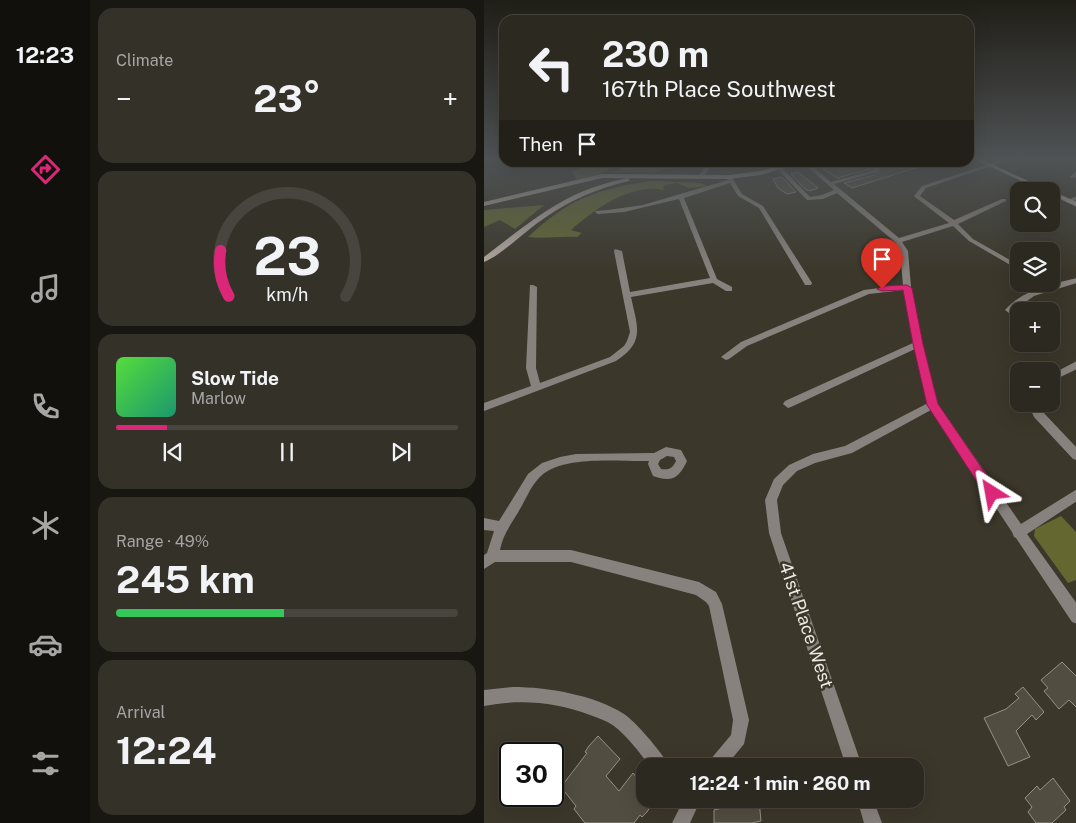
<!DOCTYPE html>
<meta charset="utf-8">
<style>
:root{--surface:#2c2920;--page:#343129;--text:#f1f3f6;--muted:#a6a6a5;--line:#48453e;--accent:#db2777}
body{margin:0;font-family:"Public Sans",sans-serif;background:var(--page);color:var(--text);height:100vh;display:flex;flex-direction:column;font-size:19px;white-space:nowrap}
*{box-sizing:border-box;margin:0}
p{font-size:16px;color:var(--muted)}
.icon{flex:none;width:28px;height:28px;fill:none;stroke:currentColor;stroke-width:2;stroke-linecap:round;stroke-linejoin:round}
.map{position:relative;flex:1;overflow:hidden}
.drawer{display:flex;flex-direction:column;gap:8px;padding:8px;background:#181712;width:394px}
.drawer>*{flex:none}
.guide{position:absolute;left:15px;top:15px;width:475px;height:152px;border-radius:15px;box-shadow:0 5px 20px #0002,0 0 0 1px var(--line);background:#2c2920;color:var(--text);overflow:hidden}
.fabs{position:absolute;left:526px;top:182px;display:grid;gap:10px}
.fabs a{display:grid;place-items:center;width:50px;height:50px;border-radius:10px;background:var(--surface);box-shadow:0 5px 20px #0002,0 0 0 1px var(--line);font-size:25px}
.speed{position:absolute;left:15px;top:742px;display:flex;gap:10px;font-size:25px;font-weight:700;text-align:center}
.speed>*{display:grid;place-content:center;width:65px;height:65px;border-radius:50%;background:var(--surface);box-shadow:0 5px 20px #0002,0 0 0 1px var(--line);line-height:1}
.speed .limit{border:2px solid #111;border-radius:8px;background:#fff;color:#111}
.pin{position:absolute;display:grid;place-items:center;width:42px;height:42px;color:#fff;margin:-51px -21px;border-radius:50% 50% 50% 0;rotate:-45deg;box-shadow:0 0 5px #0007}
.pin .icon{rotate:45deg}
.me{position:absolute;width:55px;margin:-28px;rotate:326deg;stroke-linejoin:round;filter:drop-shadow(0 0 4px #0008)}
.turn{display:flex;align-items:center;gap:18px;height:105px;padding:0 20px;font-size:22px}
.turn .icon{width:65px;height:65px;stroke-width:2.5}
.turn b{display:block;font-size:35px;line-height:42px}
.then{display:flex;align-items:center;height:48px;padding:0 20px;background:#0003;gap:10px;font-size:19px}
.big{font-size:38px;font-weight:700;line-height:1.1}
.drawer .widget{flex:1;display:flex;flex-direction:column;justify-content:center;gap:8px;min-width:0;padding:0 18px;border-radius:15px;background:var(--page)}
.drawer .dial{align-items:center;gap:0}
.dial svg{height:130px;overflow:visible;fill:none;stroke:var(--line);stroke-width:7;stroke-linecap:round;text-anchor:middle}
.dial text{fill:var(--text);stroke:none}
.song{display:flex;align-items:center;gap:15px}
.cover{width:60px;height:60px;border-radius:8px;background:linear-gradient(135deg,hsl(110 70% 55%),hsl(160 70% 35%))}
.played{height:5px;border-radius:2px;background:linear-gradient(90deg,var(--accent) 15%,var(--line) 15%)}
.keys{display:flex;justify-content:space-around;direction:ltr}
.heat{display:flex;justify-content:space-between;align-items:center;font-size:28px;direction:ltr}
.charge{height:8px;border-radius:4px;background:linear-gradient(90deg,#34c759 49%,var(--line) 0)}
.trip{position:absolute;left:152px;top:758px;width:288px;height:50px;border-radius:15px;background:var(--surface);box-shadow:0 5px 20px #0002,0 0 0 1px var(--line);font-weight:700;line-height:50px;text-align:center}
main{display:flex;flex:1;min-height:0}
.tabs{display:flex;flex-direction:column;width:90px;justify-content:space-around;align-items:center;background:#12100d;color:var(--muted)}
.tabs .icon{width:35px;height:35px}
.tabs .on{color:var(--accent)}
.tabs b{font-size:22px;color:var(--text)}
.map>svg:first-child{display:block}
.forest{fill:#646830}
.building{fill:#514d40;stroke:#969283}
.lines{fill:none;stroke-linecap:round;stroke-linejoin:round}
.street{fill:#88827e;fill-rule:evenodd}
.secondary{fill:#b6aba5;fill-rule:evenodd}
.route{fill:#db2777;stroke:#8e194d}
.labels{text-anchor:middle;stroke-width:5;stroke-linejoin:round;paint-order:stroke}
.near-street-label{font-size:18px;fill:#eceae2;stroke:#3b372a}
</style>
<main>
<nav class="tabs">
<b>12:23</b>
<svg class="icon on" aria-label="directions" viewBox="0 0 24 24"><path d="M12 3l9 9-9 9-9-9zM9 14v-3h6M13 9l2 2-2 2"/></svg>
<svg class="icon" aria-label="music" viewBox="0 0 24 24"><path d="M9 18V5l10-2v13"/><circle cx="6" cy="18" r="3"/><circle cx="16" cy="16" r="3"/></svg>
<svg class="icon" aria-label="phone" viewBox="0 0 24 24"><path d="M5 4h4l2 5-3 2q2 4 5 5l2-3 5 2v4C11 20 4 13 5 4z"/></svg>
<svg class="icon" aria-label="climate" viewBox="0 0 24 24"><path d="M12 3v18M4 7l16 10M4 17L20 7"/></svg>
<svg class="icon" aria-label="car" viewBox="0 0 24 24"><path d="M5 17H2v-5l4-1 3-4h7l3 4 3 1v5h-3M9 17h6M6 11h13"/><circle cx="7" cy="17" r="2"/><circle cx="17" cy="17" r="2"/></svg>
<svg class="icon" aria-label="filters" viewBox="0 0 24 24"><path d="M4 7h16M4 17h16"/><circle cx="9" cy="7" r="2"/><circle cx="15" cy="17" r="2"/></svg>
</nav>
<section class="drawer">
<div class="widget"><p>Climate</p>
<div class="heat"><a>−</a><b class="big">23°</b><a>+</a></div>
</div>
<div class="widget dial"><svg viewBox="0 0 100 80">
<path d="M14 69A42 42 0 1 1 86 69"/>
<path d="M14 69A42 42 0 0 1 9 41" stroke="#db2777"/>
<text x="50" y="56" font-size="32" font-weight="700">23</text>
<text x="50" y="72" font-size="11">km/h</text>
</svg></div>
<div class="widget">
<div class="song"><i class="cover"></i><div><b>Slow Tide</b><p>Marlow</p></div></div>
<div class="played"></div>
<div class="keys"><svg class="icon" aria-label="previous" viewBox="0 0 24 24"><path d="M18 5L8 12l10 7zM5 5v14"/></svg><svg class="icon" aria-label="pause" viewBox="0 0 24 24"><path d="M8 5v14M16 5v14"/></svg><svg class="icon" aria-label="next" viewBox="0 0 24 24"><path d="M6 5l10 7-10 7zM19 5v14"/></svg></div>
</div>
<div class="widget"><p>Range · 49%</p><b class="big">245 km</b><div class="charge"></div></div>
<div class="widget"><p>Arrival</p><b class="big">12:24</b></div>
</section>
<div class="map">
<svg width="593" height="823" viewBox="0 0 593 823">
<rect width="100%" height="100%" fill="#3b372a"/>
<g class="forest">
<path d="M 109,163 L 137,163 L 112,176 L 93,180 L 88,171 L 106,166 Z"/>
<path d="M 146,163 L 146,162 L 205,163 L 193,163 L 173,172 L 131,172 Z"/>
<path d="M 168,181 L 217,183 L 223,186 L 205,188 L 193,183 L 180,185 L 179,190 C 146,183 110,210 87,230 L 98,233 L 93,237 C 76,236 61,239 44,237 C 86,198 113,189 168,181 Z"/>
<path d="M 60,205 L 31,229 L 16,220 L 0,227 L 0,210 Z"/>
<path d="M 577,516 L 592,532 L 592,580 L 584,583 L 550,536 L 551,529 Z"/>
</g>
<g class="building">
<path d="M 361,162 L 381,163 L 387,169 L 353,178 L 339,169 Z"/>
<path d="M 393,162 L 408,162 L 417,169 L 428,162 L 444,162 L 444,164 L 368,188 L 360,183 L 394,174 L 396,166 Z"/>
<path d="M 314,172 L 323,179 L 334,188 L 326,191 L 321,189 L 307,174 Z"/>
<path d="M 298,177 L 312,192 L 303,194 L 294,188 L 289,179 Z"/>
<path d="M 578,662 L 593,677 L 593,708 L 585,700 L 575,709 L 560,691 L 564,688 L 557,680 Z"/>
<path d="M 539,687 L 560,712 L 552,720 L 548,715 L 532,731 L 546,757 L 524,766 L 500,718 L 522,709 L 535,698 L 531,694 Z"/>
<path d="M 114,736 L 136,759 L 122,776 L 135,791 L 149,773 L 161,787 L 161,799 L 171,799 L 163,812 L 158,817 L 156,815 L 150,823 L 101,823 L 90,809 L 92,806 L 77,787 L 103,753 L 101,752 L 105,746 Z"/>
<path d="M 569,778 L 586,801 L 580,807 L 582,810 L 568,823 L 552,823 L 544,812 L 548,807 L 541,798 L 553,786 L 556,790 Z"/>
<path d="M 237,799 L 261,799 L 261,803 L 275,800 L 277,821 L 268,823 L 230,823 L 230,810 L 238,808 Z"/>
</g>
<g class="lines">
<g class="street">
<path d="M 520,159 L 528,159 L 442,188 L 436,196 L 470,220 L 518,199 L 522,199 L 522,201 L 474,224 L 489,239 L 535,265 L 535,270 L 485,241 L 469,226 L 418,242 L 424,251 L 427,287 L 438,344 L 454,404 L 537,524 L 593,489 L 593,501 L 543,534 L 593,604 L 593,624 L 588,622 L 532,538 L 530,537 L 528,532 L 447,410 L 368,453 L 331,463 L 313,471 L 299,485 L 293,500 L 297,533 L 378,766 L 362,766 L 285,533 L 281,500 L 290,479 L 305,465 L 329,454 L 361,446 L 444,403 L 431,349 L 307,407 L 304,408 L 299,404 L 301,401 L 429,343 L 420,290 L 385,294 L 263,346 L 245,359 L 242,360 L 237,357 L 257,342 L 380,290 L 419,285 L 416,251 L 411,242 L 353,193 L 339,199 L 323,200 L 293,169 L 293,167 L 297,167 L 326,197 L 338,195 L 350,190 L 318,162 L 324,162 L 347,182 L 389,170 L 388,167 L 383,162 L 389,162 L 394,166 L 394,172 L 350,184 L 415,238 L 465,223 L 431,197 L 430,196 L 438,186 Z"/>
<path d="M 224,162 L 229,162 L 219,178 L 215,178 L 214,177 Z"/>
<path d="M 410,162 L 426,162 L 416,167 Z"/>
<path d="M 593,170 L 593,177 L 587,178 L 586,177 Z"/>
<path d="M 243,176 L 247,176 L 258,194 L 279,206 L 328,283 L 327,285 L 321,285 L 320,283 L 275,208 L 254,196 L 246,183 L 200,198 L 233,279 L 248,287 L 248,291 L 242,291 L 229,283 L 147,297 C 153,326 162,342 132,361 L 0,411 L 0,403 L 47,386 L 42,368 L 46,285 L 49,285 L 53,287 L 52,368 L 56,383 L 126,357 L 140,346 L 143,341 L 146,332 L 130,251 L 131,249 L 138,251 L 146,292 L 226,278 L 195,199 L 140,212 L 114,214 L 111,212 L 112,211 L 124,210 L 159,205 L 244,180 Z"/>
<path d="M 593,196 L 593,200 L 584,203 L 581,201 Z"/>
<path d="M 593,278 L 593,283 L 550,296 L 528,312 L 525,313 L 521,310 C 538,290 568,284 593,278 Z"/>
<path d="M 593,361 L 593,369 L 568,381 L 568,374 Z"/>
<path d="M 544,404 L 554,404 L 558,411 L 593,448 L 593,460 L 589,459 L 550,417 Z"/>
<path d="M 182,447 L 197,450 L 203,461 C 195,478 188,483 169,476 L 164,464 L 165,461 C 134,462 76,454 54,479 C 46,488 42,499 36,509 C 28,523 19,534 16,550 L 87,550 L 215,582 L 232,592 L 238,604 L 265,720 L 260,744 L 242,766 L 224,766 L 226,760 L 247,735 L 249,720 L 225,606 L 222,602 L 212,595 L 87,562 L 11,562 L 0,569 L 0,555 L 3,553 L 10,531 L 0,530 L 0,518 L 15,521 L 44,474 L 58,463 L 76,457 L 92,454 L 170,453 ZM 183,456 L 190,457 L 192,461 C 188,469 185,470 177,469 L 174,464 L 176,460 Z"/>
<path d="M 29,687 C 63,687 111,695 140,714 C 150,721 159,732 167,741 C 173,749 181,757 184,766 L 166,766 C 155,752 144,737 130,726 C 123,721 114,718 106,715 C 72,702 36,699 0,706 L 0,690 Z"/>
<path d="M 200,799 L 217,799 L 206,823 L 188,823 Z"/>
<path d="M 373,799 L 389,799 L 398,823 L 380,823 Z"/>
</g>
<g class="secondary">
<path d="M 490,159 L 497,159 L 566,191 L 559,191 Z"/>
<path d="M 309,162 L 319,162 L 277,175 L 245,179 L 118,178 L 0,206 L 0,202 L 118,174 L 245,175 L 277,171 Z"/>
<path d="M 143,178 L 146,180 L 145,181 C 107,190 78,204 47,228 C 34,238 15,256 0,262 L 0,257 C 32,233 64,205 102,190 C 115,185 129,181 143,178 Z"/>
<path d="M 568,191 L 593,202 L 593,207 L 568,195 Z"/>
</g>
</g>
<linearGradient id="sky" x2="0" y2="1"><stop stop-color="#201e17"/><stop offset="0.58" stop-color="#4f5355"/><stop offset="1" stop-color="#4f5355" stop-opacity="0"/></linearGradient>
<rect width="593" height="274" fill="url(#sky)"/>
<path class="route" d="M 423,285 L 428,288 L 439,344 L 454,404 L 512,489 L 514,493 L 512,497 L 508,499 L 503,497 L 443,405 L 429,344 L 419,290 L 398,291 L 393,289 L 398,286 Z"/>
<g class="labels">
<g class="near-street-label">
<text transform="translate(322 625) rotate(71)" y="6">41st Place West</text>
</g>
</g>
</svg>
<div class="fabs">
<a><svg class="icon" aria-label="search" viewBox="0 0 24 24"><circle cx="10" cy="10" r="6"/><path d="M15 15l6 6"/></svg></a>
<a><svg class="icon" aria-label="layers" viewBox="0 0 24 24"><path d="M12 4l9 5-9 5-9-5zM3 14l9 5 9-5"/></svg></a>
<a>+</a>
<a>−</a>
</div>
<div class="speed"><div class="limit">30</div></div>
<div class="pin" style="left:398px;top:289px;background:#d93025"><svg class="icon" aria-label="arrive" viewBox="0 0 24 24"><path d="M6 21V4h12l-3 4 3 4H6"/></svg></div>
<svg class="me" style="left:508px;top:493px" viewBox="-20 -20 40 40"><path d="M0-17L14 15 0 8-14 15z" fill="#db2777" stroke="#fff" stroke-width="4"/></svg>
<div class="trip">12:24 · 1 min · 260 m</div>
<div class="guide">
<div class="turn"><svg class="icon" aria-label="left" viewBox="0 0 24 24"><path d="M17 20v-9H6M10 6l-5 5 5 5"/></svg><div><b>230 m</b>167th Place Southwest</div></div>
<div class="then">Then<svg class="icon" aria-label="arrive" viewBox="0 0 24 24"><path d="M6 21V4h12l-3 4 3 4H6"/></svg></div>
</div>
</div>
</main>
